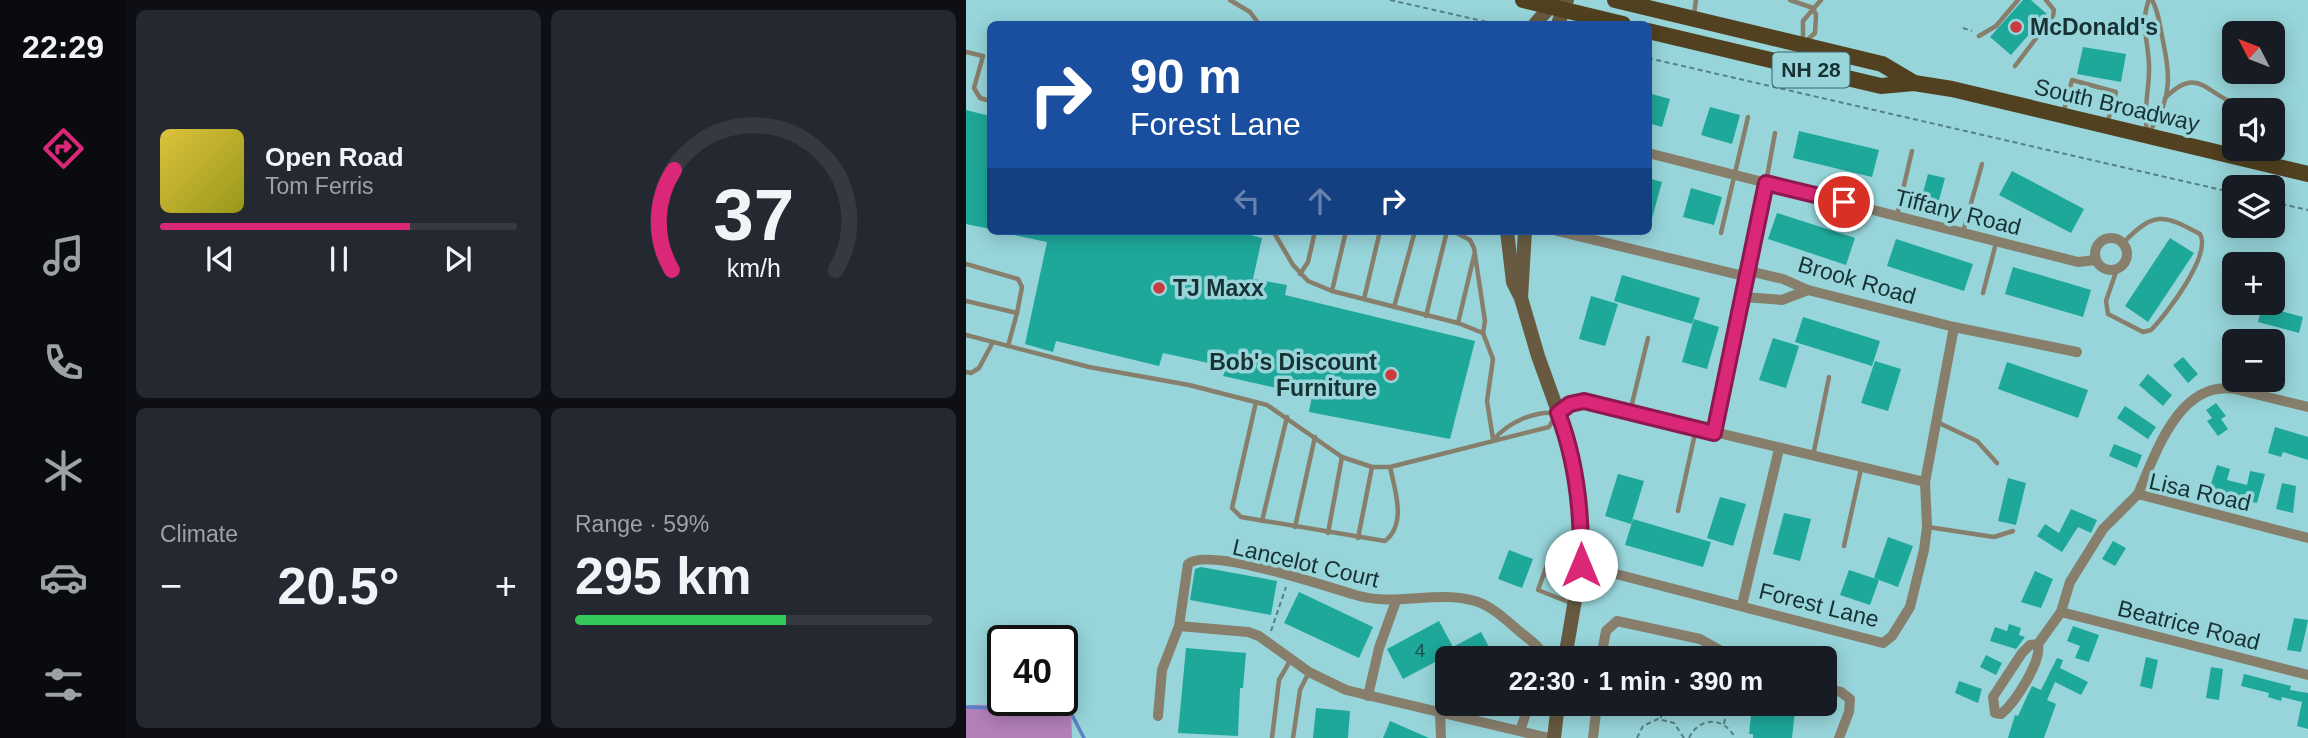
<!DOCTYPE html>
<meta charset="utf-8">
<style>
:root{--surface:#171b24;--page:#242831;--text:#f1f3f6;--muted:#9ea1a6;--line:#363941;--accent:#db2777}
body{margin:0;font-family:Arial,sans-serif;background:var(--page);color:var(--text);height:100vh;display:flex;flex-direction:column;font-size:26px;white-space:nowrap}
*{box-sizing:border-box;margin:0}
p{font-size:23px;color:var(--muted)}
.icon{flex:none;width:38px;height:38px;fill:none;stroke:currentColor;stroke-width:2;stroke-linecap:round;stroke-linejoin:round}
.map{position:relative;flex:1;overflow:hidden}
.panel{display:flex;flex-direction:column;gap:10px;padding:10px;background:#0d0f14;width:840px}
.panel>*{flex:none}
.hud{position:absolute;left:21px;top:21px;width:665px;height:214px;border-radius:10px;box-shadow:0 4px 18px #0003;background:#1a4fa0;color:#fff;overflow:hidden}
.needle{width:46px;rotate:312deg}
.controls{position:absolute;left:1256px;top:21px;display:grid;gap:14px}
.controls a{display:grid;place-items:center;width:63px;height:63px;border-radius:10px;background:var(--surface);box-shadow:0 4px 18px #0003;font-size:35px}
.speed{position:absolute;left:21px;top:625px;display:flex;gap:14px;font-size:35px;font-weight:700;text-align:center}
.speed>*{display:grid;place-content:center;width:91px;height:91px;border-radius:50%;background:var(--surface);box-shadow:0 4px 18px #0003;line-height:1}
.speed .limit{border:4px solid #111;border-radius:10px;background:#fff;color:#111}
.pin{position:absolute;display:grid;place-items:center;width:60px;height:60px;color:#fff;margin:-30px;border:4px solid #fff;border-radius:50%;box-shadow:0 2px 7px #0007}
.me{position:absolute;width:77px;margin:-38px;rotate:0deg;stroke-linejoin:round;filter:drop-shadow(0 0 5px #0008)}
.turn{display:flex;align-items:center;gap:24px;height:147px;padding:0 28px;font-size:32px}
.turn .icon{width:91px;height:91px;stroke-width:2.5}
.turn b{display:block;font-size:49px;line-height:60px}
.lanes{display:flex;align-items:center;height:66px;padding:0 28px;background:#0003;justify-content:center;gap:35px;direction:ltr}
.lanes .off{opacity:.35}
.big{font-size:52px;font-weight:700;line-height:1.1}
.panel .widget{flex:1;display:flex;flex-direction:column;justify-content:center;gap:10px;min-width:0;padding:0 24px;border-radius:10px;background:var(--page)}
.panel .dial{align-items:center;gap:0}
.dial svg{height:182px;overflow:visible;fill:none;stroke:var(--line);stroke-width:7;stroke-linecap:round;text-anchor:middle}
.dial text{fill:var(--text);stroke:none}
.song{display:flex;align-items:center;gap:21px}
.cover{width:84px;height:84px;border-radius:10px;background:linear-gradient(135deg,hsl(50 70% 55%),hsl(60 70% 35%))}
.played{height:7px;border-radius:4px;background:linear-gradient(90deg,var(--accent) 70%,var(--line) 70%)}
.keys{display:flex;justify-content:space-around;direction:ltr}
.heat{display:flex;justify-content:space-between;align-items:center;font-size:38px;direction:ltr}
.charge{height:10px;border-radius:5px;background:linear-gradient(90deg,#34c759 59%,var(--line) 0)}
.panel .tiles{flex:1;display:grid;gap:10px;grid-template-columns:repeat(2,1fr)}
.trip{position:absolute;left:469px;top:646px;width:402px;height:70px;border-radius:10px;background:var(--surface);box-shadow:0 4px 18px #0003;font-weight:700;line-height:70px;text-align:center}
main{display:flex;flex:1;min-height:0}
.tab-bar{display:flex;flex-direction:column;width:126px;justify-content:space-around;align-items:center;background:#090b0e;color:var(--muted)}
.tab-bar .icon{width:49px;height:49px}
.tab-bar .current{color:var(--accent)}
.tab-bar b{font-size:32px;color:var(--text)}
.map>svg:first-child{display:block}
.green{fill:#b480b9}
.lines{fill:none;stroke-linecap:round;stroke-linejoin:round}
.stream{stroke:#5f81c6;stroke-width:3.5}
.building{fill:#1ea89a}
.path{stroke:#558084;stroke-width:2;stroke-dasharray:5 3.5;stroke-linecap:butt}
.lane{stroke:#877e6c;stroke-width:4.5}
.street{stroke:#877e6c;stroke-width:10}
.secondary{stroke:#675a40;stroke-width:14}
.primary{stroke:#514120;stroke-width:16}
.route-casing{stroke:#8e194d;stroke-width:18}
.route{stroke:#db2777;stroke-width:12}
.poi-dot{fill:#ca3b3f;stroke:#97d5da;stroke-width:2.5}
.labels{text-anchor:middle;stroke-width:7;stroke-linejoin:round;paint-order:stroke}
.number-label{font-size:19px;fill:#1a504e}
.shield{fill:#97d5da;stroke:#3e6366;stroke-width:2}
.shield-label{font-size:21px;font-weight:bold;fill:#183234}
.poi-label{font-size:23px;font-weight:bold;fill:#183234;stroke:#97d5da;text-anchor:start}
.street-label{font-size:23px;fill:#183234;stroke:#97d5da}
</style>
<main>
<nav class="tab-bar">
<b>22:29</b>
<svg class="icon current" aria-label="directions" viewBox="0 0 24 24"><path d="M12 3l9 9-9 9-9-9zM9 14v-3h6M13 9l2 2-2 2"/></svg>
<svg class="icon" aria-label="music" viewBox="0 0 24 24"><path d="M9 18V5l10-2v13"/><circle cx="6" cy="18" r="3"/><circle cx="16" cy="16" r="3"/></svg>
<svg class="icon" aria-label="phone" viewBox="0 0 24 24"><path d="M5 4h4l2 5-3 2q2 4 5 5l2-3 5 2v4C11 20 4 13 5 4z"/></svg>
<svg class="icon" aria-label="climate" viewBox="0 0 24 24"><path d="M12 3v18M4 7l16 10M4 17L20 7"/></svg>
<svg class="icon" aria-label="car" viewBox="0 0 24 24"><path d="M5 17H2v-5l4-1 3-4h7l3 4 3 1v5h-3M9 17h6M6 11h13"/><circle cx="7" cy="17" r="2"/><circle cx="17" cy="17" r="2"/></svg>
<svg class="icon" aria-label="filters" viewBox="0 0 24 24"><path d="M4 7h16M4 17h16"/><circle cx="9" cy="7" r="2"/><circle cx="15" cy="17" r="2"/></svg>
</nav>
<section class="panel">
<div class="tiles">
<div class="widget">
<div class="song"><i class="cover"></i><div><b>Open Road</b><p>Tom Ferris</p></div></div>
<div class="played"></div>
<div class="keys"><svg class="icon" aria-label="previous" viewBox="0 0 24 24"><path d="M18 5L8 12l10 7zM5 5v14"/></svg><svg class="icon" aria-label="pause" viewBox="0 0 24 24"><path d="M8 5v14M16 5v14"/></svg><svg class="icon" aria-label="next" viewBox="0 0 24 24"><path d="M6 5l10 7-10 7zM19 5v14"/></svg></div>
</div>
<div class="widget dial"><svg viewBox="0 0 100 80">
<path d="M14 69A42 42 0 1 1 86 69"/>
<path d="M14 69A42 42 0 0 1 15 25" stroke="#db2777"/>
<text x="50" y="56" font-size="32" font-weight="700">37</text>
<text x="50" y="72" font-size="11">km/h</text>
</svg></div>
<div class="widget"><p>Climate</p>
<div class="heat"><a>−</a><b class="big">20.5°</b><a>+</a></div>
</div>
<div class="widget"><p>Range · 59%</p><b class="big">295 km</b><div class="charge"></div></div>
</div>
</section>
<div class="map">
<svg width="1342" height="738" viewBox="0 0 1342 738">
<rect width="100%" height="100%" fill="#97d5da"/>
<path class="green" d="M 96,686 L 101,686 L 105,707 L 106,738 L 0,738 L 0,706 C 25,701 47,714 72,708 L 78,700 L 96,700 Z"/>
<g class="lines">
<path class="stream" d="M 0,707 L 104,711 L 118,738"/>
</g>
<g class="building">
<path d="M 1057,0 L 1065,0 L 1081,14 L 1045,55 L 1024,37 Z"/>
<path d="M 1117,47 L 1160,54 L 1155,82 L 1111,74 Z"/>
<path d="M 682,93 L 704,99 L 696,127 L 682,123 Z"/>
<path d="M 744,107 L 774,115 L 766,144 L 735,135 Z"/>
<path d="M 0,110 L 24,116 L 24,229 L 0,224 Z"/>
<path d="M 833,131 L 913,150 L 906,177 L 827,158 Z"/>
<path d="M 1046,171 L 1118,209 L 1105,233 L 1033,195 Z"/>
<path d="M 962,174 L 979,178 L 972,204 L 955,200 Z"/>
<path d="M 682,178 L 696,182 L 685,222 L 682,222 Z"/>
<path d="M 725,188 L 756,197 L 748,225 L 717,217 Z"/>
<path d="M 811,213 L 889,238 L 880,265 L 802,239 Z"/>
<path d="M 49,231 L 269,231 L 296,238 L 287,279 L 321,285 L 319,295 L 509,341 L 484,439 L 343,412 L 346,396 L 257,376 L 261,367 L 197,353 L 193,366 L 90,341 L 87,352 L 59,344 L 81,242 L 48,235 Z"/>
<path d="M 1204,238 L 1228,253 L 1182,322 L 1159,306 Z"/>
<path d="M 930,239 L 1007,264 L 998,291 L 921,266 Z"/>
<path d="M 1047,267 L 1125,290 L 1117,317 L 1039,294 Z"/>
<path d="M 656,275 L 734,298 L 726,324 L 648,301 Z"/>
<path d="M 625,296 L 652,304 L 639,346 L 613,339 Z"/>
<path d="M 1296,306 L 1337,317 L 1333,333 L 1292,322 Z"/>
<path d="M 837,317 L 914,341 L 906,366 L 829,342 Z"/>
<path d="M 728,319 L 753,327 L 741,369 L 716,362 Z"/>
<path d="M 807,338 L 833,346 L 820,388 L 793,380 Z"/>
<path d="M 1217,357 L 1232,374 L 1222,383 L 1207,365 Z"/>
<path d="M 909,361 L 935,369 L 922,411 L 895,403 Z"/>
<path d="M 1041,362 L 1122,390 L 1112,418 L 1032,389 Z"/>
<path d="M 1182,374 L 1206,395 L 1197,406 L 1173,385 Z"/>
<path d="M 1250,403 L 1260,416 L 1255,419 L 1262,429 L 1252,436 L 1241,421 L 1246,418 L 1240,410 Z"/>
<path d="M 1159,406 L 1190,427 L 1182,439 L 1151,418 Z"/>
<path d="M 1309,427 L 1342,437 L 1342,460 L 1317,452 L 1315,457 L 1302,453 Z"/>
<path d="M 1148,444 L 1176,455 L 1171,468 L 1143,456 Z"/>
<path d="M 1251,465 L 1264,469 L 1261,480 L 1281,485 L 1284,471 L 1299,474 L 1291,503 L 1242,493 Z"/>
<path d="M 652,474 L 678,481 L 665,524 L 639,516 Z"/>
<path d="M 1042,478 L 1060,483 L 1050,525 L 1032,521 Z"/>
<path d="M 1316,483 L 1330,486 L 1327,513 L 1310,509 Z"/>
<path d="M 754,497 L 780,504 L 767,546 L 741,538 Z"/>
<path d="M 1105,509 L 1131,520 L 1125,533 L 1112,527 L 1096,552 L 1071,536 L 1079,524 L 1093,533 Z"/>
<path d="M 818,513 L 845,519 L 834,561 L 807,554 Z"/>
<path d="M 667,519 L 745,542 L 737,567 L 659,545 Z"/>
<path d="M 922,537 L 947,546 L 932,587 L 908,578 Z"/>
<path d="M 1147,541 L 1160,548 L 1149,566 L 1136,559 Z"/>
<path d="M 543,550 L 567,559 L 556,588 L 532,579 Z"/>
<path d="M 235,567 L 311,581 L 305,615 L 224,600 L 229,569 Z"/>
<path d="M 883,570 L 913,580 L 904,605 L 874,595 Z"/>
<path d="M 1069,571 L 1087,579 L 1075,608 L 1055,602 Z"/>
<path d="M 333,592 L 407,627 L 393,658 L 318,623 Z"/>
<path d="M 1328,618 L 1342,620 L 1335,652 L 1321,650 Z"/>
<path d="M 473,621 L 487,647 L 515,632 L 529,658 L 491,658 L 488,652 L 437,679 L 421,649 Z"/>
<path d="M 1043,624 L 1055,628 L 1053,635 L 1059,637 L 1050,649 L 1024,641 L 1029,627 L 1041,631 Z"/>
<path d="M 1107,626 L 1133,635 L 1123,662 L 1109,658 L 1114,646 L 1101,641 Z"/>
<path d="M 220,648 L 280,653 L 277,688 L 274,688 L 272,736 L 212,733 Z"/>
<path d="M 1020,655 L 1036,663 L 1030,675 L 1014,667 Z"/>
<path d="M 1180,657 L 1192,660 L 1186,689 L 1174,686 Z"/>
<path d="M 1091,658 L 1097,660 L 1094,668 L 1122,682 L 1115,695 L 1089,682 L 1081,700 L 1090,704 L 1078,738 L 1042,738 L 1049,715 L 1052,716 L 1063,692 L 1066,686 L 1075,690 Z"/>
<path d="M 1245,667 L 1257,669 L 1253,700 L 1240,698 Z"/>
<path d="M 1278,674 L 1325,686 L 1324,690 L 1342,693 L 1342,729 L 1331,726 L 1336,702 L 1316,697 L 1315,701 L 1302,697 L 1303,693 L 1275,686 Z"/>
<path d="M 993,681 L 1016,689 L 1012,703 L 989,693 Z"/>
<path d="M 786,706 L 829,711 L 826,738 L 787,738 L 787,734 L 783,734 Z"/>
<path d="M 350,708 L 384,711 L 382,738 L 347,738 Z"/>
<path d="M 424,721 L 463,738 L 417,738 Z"/>
</g>
<g class="lines">
<g class="path">
<path d="M 424,0 L 530,24"/>
<path d="M 1094,21 L 1101,22"/>
<path d="M 997,28 L 1006,31"/>
<path d="M 682,58 L 1269,193"/>
<path d="M 1307,202 L 1342,210"/>
<path d="M 305,631 L 320,587"/>
<path d="M 695,718 L 696,704"/>
<path d="M 758,724 L 762,704"/>
<path d="M 671,738 L 677,726 L 692,719 L 708,723 L 718,738"/>
<path d="M 723,738 C 733,716 759,717 769,738"/>
</g>
<g class="lane">
<path d="M 264,0 L 284,12 L 293,24"/>
<path d="M 824,0 L 847,8 L 850,15 L 849,33 L 840,41"/>
<path d="M 728,14 L 730,0"/>
<path d="M 1013,36 L 1030,26 L 1052,0"/>
<path d="M 837,41 L 837,21 L 855,0"/>
<path d="M 0,52 L 17,56 L 8,88 L 14,98 L 24,101"/>
<path d="M 1049,66 L 1087,16 L 1088,10 L 1080,0"/>
<path d="M 1199,98 C 1232,65 1239,93 1270,104"/>
<path d="M 1098,110 L 1106,80 L 1150,92 L 1141,124"/>
<path d="M 1181,130 C 1177,109 1183,92 1183,70 C 1184,46 1173,24 1183,0"/>
<path d="M 1184,131 C 1209,95 1203,71 1195,31 C 1193,20 1192,11 1186,0"/>
<path d="M 931,215 L 946,151"/>
<path d="M 307,231 L 327,265 L 342,281 L 366,291 L 492,323 L 517,333 L 527,359 L 521,401 L 527,439"/>
<path d="M 487,231 L 504,240 L 508,248 L 519,321 L 517,333"/>
<path d="M 997,232 L 1016,164"/>
<path d="M 755,233 L 782,117"/>
<path d="M 0,264 L 52,279 L 56,287 L 51,313"/>
<path d="M 1151,269 L 1140,301 L 1142,314 L 1177,332 L 1185,330 C 1200,315 1246,255 1234,234 C 1197,214 1188,211 1157,243"/>
<path d="M 784,270 L 809,133"/>
<path d="M 334,274 L 342,262 L 349,231"/>
<path d="M 366,291 L 380,231"/>
<path d="M 1017,293 L 1030,243"/>
<path d="M 398,299 L 414,231"/>
<path d="M 0,301 L 51,313 L 42,346"/>
<path d="M 428,307 L 449,231"/>
<path d="M 460,316 L 481,231"/>
<path d="M 492,323 L 508,256"/>
<path d="M 0,335 L 123,367 L 223,385 L 301,405 L 376,457 L 406,467 L 424,467 L 583,427 L 591,413 C 567,411 543,422 527,440"/>
<path d="M 0,372 L 5,373 L 13,368 L 27,342"/>
<path d="M 290,402 L 266,508 L 275,517 L 419,541 C 441,524 429,490 424,467"/>
<path d="M 664,412 L 682,338"/>
<path d="M 971,422 L 1011,441 L 1031,463"/>
<path d="M 847,456 L 863,377"/>
<path d="M 712,511 L 730,429"/>
<path d="M 296,521 L 321,417"/>
<path d="M 329,527 L 349,437"/>
<path d="M 962,527 L 1028,537 L 1047,531"/>
<path d="M 362,533 L 376,457"/>
<path d="M 392,538 L 406,467"/>
<path d="M 878,546 L 895,469"/>
<path d="M 581,565 L 572,590 L 605,603"/>
<path d="M 306,738 L 313,680 L 324,661"/>
<path d="M 327,738 L 334,690 L 343,672"/>
</g>
<g class="street">
<path d="M 682,153 L 1112,262 L 1130,260"/>
<path d="M 591,231 L 782,277"/>
<circle cx="1145" cy="254" r="16"/>
<path d="M 778,297 L 816,300 L 842,290"/>
<path d="M 591,413 L 604,404 L 618,401 L 959,482"/>
<path d="M 748,433 L 783,271 L 817,279 L 842,290 L 988,327 L 1111,352"/>
<path d="M 1172,494 C 1190,453 1213,380 1269,389 L 1342,407"/>
<path d="M 615,565 L 917,643 L 926,636 L 944,607 L 958,550 L 961,527 L 959,482 L 988,327"/>
<path d="M 776,605 L 813,449"/>
<path d="M 1095,612 L 1342,675"/>
<path d="M 1072,644 C 1076,661 1049,703 1035,714 L 1029,713 L 1027,697 L 1056,653 L 1064,645 L 1072,644 L 1095,612 L 1104,582 L 1137,529 L 1172,494 L 1342,538"/>
<path d="M 578,658 C 575,646 562,639 553,631 C 540,620 526,606 509,601 C 471,590 431,606 393,596 C 364,588 243,546 222,564 L 213,626 L 282,632 L 293,636 L 343,672 L 380,690 L 583,738"/>
<path d="M 635,658 L 640,631 L 651,621 L 734,639 L 768,658"/>
<path d="M 859,689 L 875,692 L 884,699 L 883,712 L 873,738"/>
<path d="M 402,696 L 413,648 L 430,601"/>
<path d="M 474,713 L 475,738"/>
<path d="M 192,716 L 196,670 L 213,626"/>
<path d="M 554,731 L 563,704"/>
<path d="M 627,738 L 631,704"/>
</g>
<g class="secondary">
<path d="M 569,24 L 589,1"/>
<path d="M 592,24 L 601,0"/>
<path d="M 541,231 L 547,282 L 555,298 L 572,356 L 599,431 L 610,480 L 615,520 L 615,565 L 599,658"/>
<path d="M 555,298 L 559,231"/>
<path d="M 588,738 L 592,704"/>
</g>
<g class="primary">
<path d="M 557,0 L 657,24"/>
<path d="M 649,0 L 916,64 L 948,83"/>
<path d="M 682,31 L 915,86 L 948,83 L 986,89 L 1342,174"/>
</g>
</g>
<g class="lines">
<defs>
<path id="route" d="M 615,565 C 616,513 611,462 592,413 L 604,404 L 618,401 L 748,433 L 800,183 L 878,202"/>
</defs>
<use href="#route" class="route-casing"/>
<use href="#route" class="route"/>
</g>
<g class="poi-dot">
<circle cx="1050" cy="27" r="7"/>
<circle cx="193" cy="288" r="7"/>
<circle cx="425" cy="375" r="7"/>
</g>
<g class="labels">
<g class="number-label">
<text x="454" y="657">4</text>
</g>
<rect class="shield" x="806.5" y="52.5" width="77" height="35" rx="5"/>
<g class="shield-label">
<text x="845" y="77">NH 28</text>
</g>
<g class="poi-label">
<text x="1064" y="35">McDonald's</text>
<text x="207" y="296">TJ Maxx</text>
<text x="411" y="370" text-anchor="end">Bob's Discount<tspan x="411" dy="26">Furniture</tspan></text>
</g>
<g class="street-label">
<text transform="translate(1151 105) rotate(13)" y="8">South Broadway</text>
<text transform="translate(992 212) rotate(14)" y="8">Tiffany Road</text>
<text transform="translate(891 280) rotate(16)" y="8">Brook Road</text>
<text transform="translate(1234 492) rotate(13)" y="8">Lisa Road</text>
<text transform="translate(340 563) rotate(13)" y="8">Lancelot Court</text>
<text transform="translate(853 605) rotate(14)" y="8">Forest Lane</text>
<text transform="translate(1223 625) rotate(14)" y="8">Beatrice Road</text>
</g>
</g>
</svg>
<div class="controls">
<a><svg class="needle" viewBox="-14 -14 28 28"><path d="M0-13l5 13h-10z" fill="#e53935"/><path d="M0 13l5-13h-10z" fill="#9ea1a6"/></svg></a>
<a><svg class="icon" aria-label="sound" viewBox="0 0 24 24"><path d="M4 9h4l5-4v14l-5-4H4zM17 9q2 3 0 6"/></svg></a>
<a><svg class="icon" aria-label="layers" viewBox="0 0 24 24"><path d="M12 4l9 5-9 5-9-5zM3 14l9 5 9-5"/></svg></a>
<a>+</a>
<a>−</a>
</div>
<div class="speed"><div class="limit">40</div></div>
<div class="pin" style="left:878px;top:202px;background:#d93025"><svg class="icon" aria-label="arrive" viewBox="0 0 24 24"><path d="M6 21V4h12l-3 4 3 4H6"/></svg></div>
<svg class="me" style="left:615px;top:565px" viewBox="-20 -20 40 40"><circle r="19" fill="#fff"/><path d="M0-13L10 11 0 6-10 11z" fill="#db2777"/></svg>
<div class="trip">22:30 · 1 min · 390 m</div>
<div class="hud">
<div class="turn"><svg class="icon" aria-label="right" viewBox="0 0 24 24"><path d="M7 20v-9h11M14 6l5 5-5 5"/></svg><div><b>90 m</b>Forest Lane</div></div>
<div class="lanes"><svg class="icon off" aria-label="left" viewBox="0 0 24 24"><path d="M17 20v-9H6M10 6l-5 5 5 5"/></svg><svg class="icon off" aria-label="ahead" viewBox="0 0 24 24"><path d="M12 20V5M6 11l6-6 6 6"/></svg><svg class="icon" aria-label="right" viewBox="0 0 24 24"><path d="M7 20v-9h11M14 6l5 5-5 5"/></svg></div>
</div>
</div>
</main>
